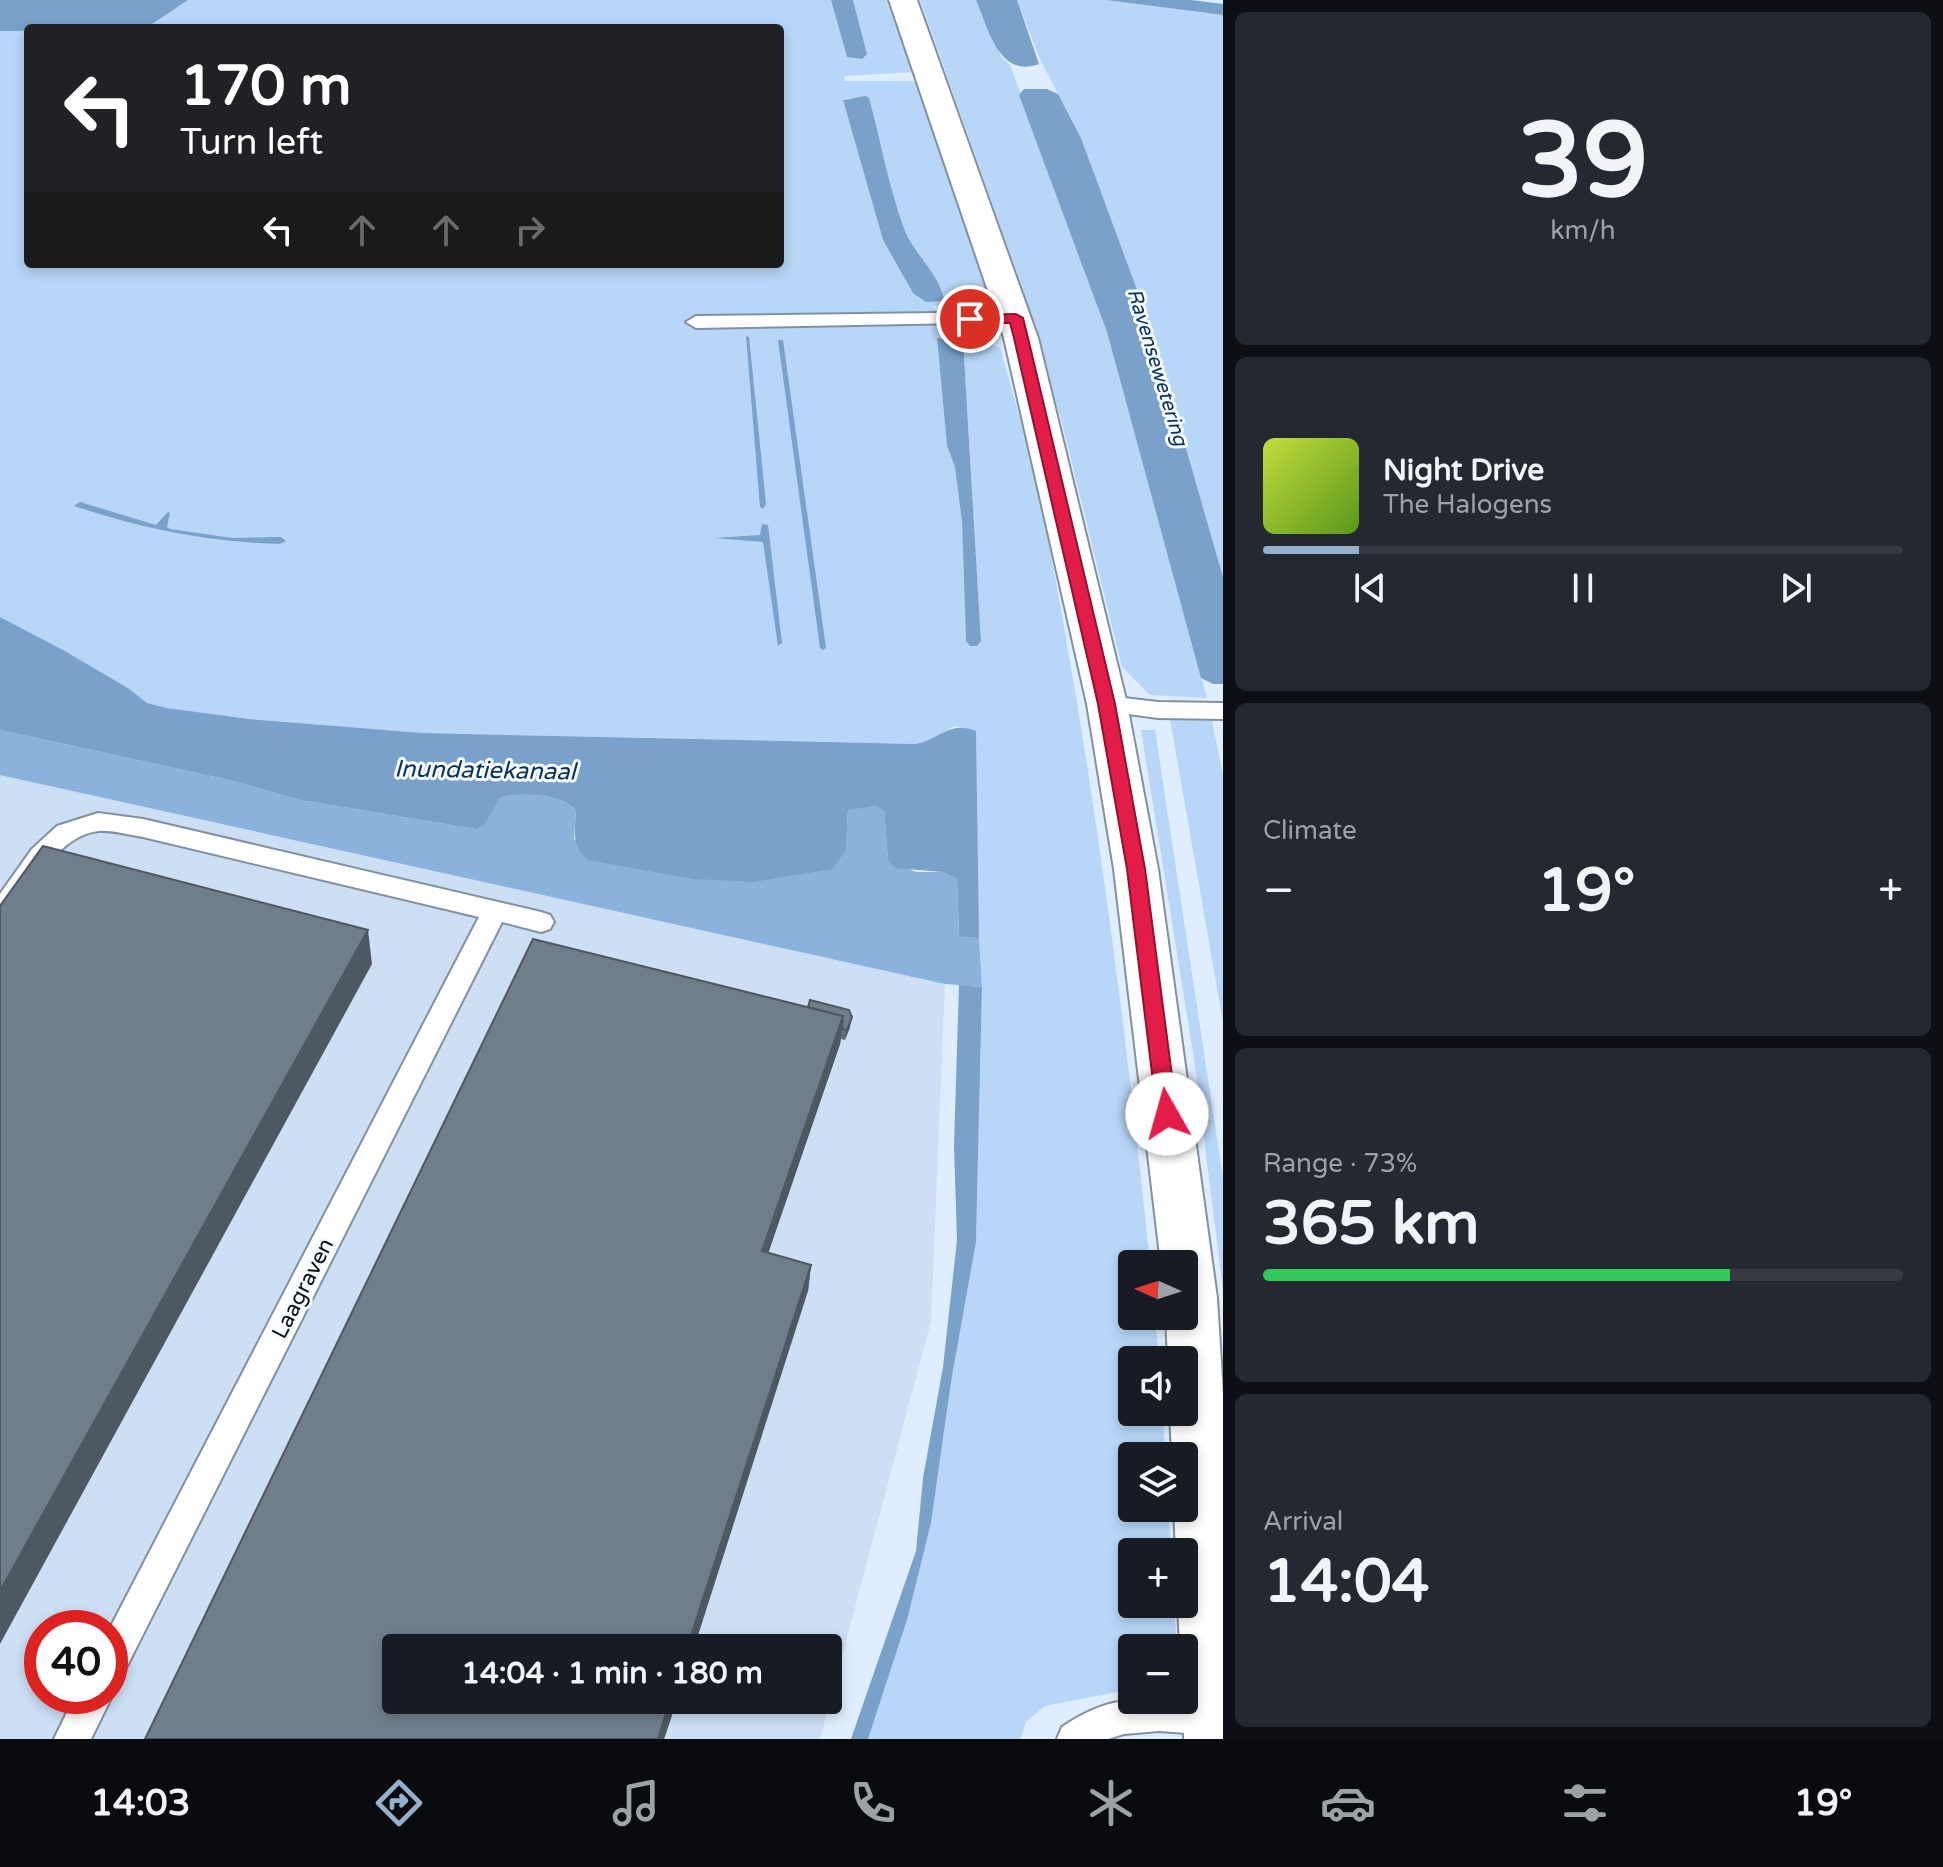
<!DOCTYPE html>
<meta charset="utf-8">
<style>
:root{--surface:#171b24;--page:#242831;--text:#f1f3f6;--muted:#9ea1a6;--line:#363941;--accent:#95b0cb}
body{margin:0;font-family:"Varela Round",sans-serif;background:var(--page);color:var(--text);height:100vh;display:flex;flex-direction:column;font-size:30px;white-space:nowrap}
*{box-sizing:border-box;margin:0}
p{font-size:26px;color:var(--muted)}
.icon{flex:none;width:44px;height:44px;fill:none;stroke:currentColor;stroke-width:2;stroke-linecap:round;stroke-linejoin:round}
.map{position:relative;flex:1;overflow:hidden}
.panel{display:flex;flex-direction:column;gap:12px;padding:12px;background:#0d0f14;width:720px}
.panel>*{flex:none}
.hud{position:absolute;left:24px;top:24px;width:760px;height:244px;border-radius:8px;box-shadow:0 4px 12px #0003;background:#202124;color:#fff;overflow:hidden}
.needle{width:52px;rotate:273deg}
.fabs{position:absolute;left:1118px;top:1250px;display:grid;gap:16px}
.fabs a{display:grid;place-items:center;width:80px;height:80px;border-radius:8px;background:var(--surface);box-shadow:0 4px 12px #0003;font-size:40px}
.speed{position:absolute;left:24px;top:1610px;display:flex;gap:16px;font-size:40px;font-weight:700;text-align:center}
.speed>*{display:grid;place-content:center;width:104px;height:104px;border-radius:50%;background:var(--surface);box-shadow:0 4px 12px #0003;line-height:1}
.speed .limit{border:12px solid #d22;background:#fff;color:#111}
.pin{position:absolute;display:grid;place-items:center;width:68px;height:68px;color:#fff;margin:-34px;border:4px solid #fff;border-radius:50%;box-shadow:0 2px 8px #0007}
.me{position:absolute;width:88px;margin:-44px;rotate:353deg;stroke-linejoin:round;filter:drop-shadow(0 0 6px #0008)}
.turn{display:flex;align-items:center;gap:28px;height:168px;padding:0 24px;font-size:36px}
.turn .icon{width:104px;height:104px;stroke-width:2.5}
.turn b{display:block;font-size:56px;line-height:68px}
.lanes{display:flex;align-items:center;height:76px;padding:0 24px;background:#0003;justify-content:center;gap:40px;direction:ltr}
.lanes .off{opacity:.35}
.big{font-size:60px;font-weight:700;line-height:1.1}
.panel .tile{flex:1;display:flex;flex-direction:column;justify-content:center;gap:12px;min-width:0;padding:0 28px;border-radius:12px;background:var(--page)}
.panel .dial{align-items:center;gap:0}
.dial b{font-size:104px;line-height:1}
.song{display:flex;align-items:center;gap:24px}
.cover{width:96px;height:96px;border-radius:12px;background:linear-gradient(135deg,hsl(70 70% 55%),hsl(90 70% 35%))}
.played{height:8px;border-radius:4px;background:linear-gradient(90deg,var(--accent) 15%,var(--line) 15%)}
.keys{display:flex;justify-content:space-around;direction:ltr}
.heat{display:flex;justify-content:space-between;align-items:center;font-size:44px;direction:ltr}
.charge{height:12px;border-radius:6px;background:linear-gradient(90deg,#34c759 73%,var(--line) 0)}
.trip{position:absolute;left:382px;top:1634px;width:460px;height:80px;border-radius:8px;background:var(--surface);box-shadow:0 4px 12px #0003;font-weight:700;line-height:80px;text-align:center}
.tabs{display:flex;height:128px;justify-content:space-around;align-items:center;background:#090b0e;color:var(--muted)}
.tabs .icon{width:56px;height:56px}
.tabs .on{color:var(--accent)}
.tabs b{font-size:36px;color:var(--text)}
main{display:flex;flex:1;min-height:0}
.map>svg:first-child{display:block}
.built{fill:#ccdff5;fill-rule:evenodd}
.green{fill:#b8d6f7;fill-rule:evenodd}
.forest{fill:#8bb2dc}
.water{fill:#7aa1ca}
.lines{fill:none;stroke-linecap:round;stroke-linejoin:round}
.lane-casing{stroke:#83909f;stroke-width:4}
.secondary-casing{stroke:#83909f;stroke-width:4}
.lane{fill:#fff;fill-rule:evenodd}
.secondary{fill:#fff;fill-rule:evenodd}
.wall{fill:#606c78}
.shaded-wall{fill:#4e5862}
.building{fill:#707e8c;stroke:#4e5862;stroke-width:2}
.route{fill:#e11d48;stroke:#92132f;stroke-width:2}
.labels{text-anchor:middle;stroke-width:6;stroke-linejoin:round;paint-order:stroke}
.far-water-label{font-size:20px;font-style:italic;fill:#07335a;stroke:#f7fafd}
.street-label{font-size:22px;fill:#0c1116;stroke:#f7fafd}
.water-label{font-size:24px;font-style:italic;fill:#07335a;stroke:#f7fafd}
</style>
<main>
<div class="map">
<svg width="1223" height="1739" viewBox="0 0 1223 1739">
<rect width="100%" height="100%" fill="#dfeefe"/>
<path class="built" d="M 0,730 L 91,752 L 945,984 L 931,1321 L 820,1739 L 0,1739 ZM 42,1628 L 110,1628 L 110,1696 L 42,1696 ZM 396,1648 L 828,1648 L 828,1700 L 396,1700 Z"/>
<g class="green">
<path d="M 0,0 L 831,0 L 846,54 L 859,59 L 867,54 L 853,0 L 886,0 L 914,72 L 845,76 L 844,81 L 911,81 L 918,84 L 988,288 L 986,294 L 963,303 L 931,306 L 957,331 L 937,339 L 947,446 L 955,467 L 962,522 L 966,641 L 977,646 L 981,644 L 963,340 L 1000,347 C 1013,397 1030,447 1040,498 C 1090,751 1124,1008 1150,1264 L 1132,1264 L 1132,1316 L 1155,1316 L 1159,1360 L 1132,1360 L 1132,1412 L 1163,1412 L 1165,1456 L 1132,1456 L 1132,1508 L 1168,1508 L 1171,1552 L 1132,1552 L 1132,1604 L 1174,1604 L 1177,1648 L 1132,1648 L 1132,1689 L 1045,1706 L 1026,1722 L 1020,1739 L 868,1739 L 907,1620 L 931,1523 L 951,1382 L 976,1242 L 982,987 L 977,908 L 976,731 L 954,726 L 929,742 L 915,744 L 423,733 L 249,719 L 167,708 L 147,703 L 128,688 L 0,617 ZM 28,28 L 780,28 L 780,264 L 28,264 ZM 846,98 L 869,98 C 881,142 889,189 905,231 C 916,257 940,274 943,301 L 926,302 L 913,293 L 883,240 L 843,100 Z"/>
<path d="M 920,0 L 976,0 L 1002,58 L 1010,65 L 1107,332 L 1207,698 L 1150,695 L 1122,667 L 1063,427 L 1022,287 Z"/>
<path d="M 1017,0 L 1106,0 L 1223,15 L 1223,577 L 1153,333 L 1081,138 L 1040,59 Z"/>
<path d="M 1170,719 L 1212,721 L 1223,775 L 1223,1022 Z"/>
<path d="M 1141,730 L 1155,730 L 1223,1178 L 1223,1291 L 1195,1065 Z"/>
</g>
<path class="forest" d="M 0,730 L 229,780 L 300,800 L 476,829 L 484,824 L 501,797 C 522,793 562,793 576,811 L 574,840 L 825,869 L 833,869 L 846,851 L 848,809 L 876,806 L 884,809 L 888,860 L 916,872 L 943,872 L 957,879 L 959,937 L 979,938 L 982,987 L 945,984 L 0,775 Z"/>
<g class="water">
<path d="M 0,0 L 188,0 L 149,26 L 69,28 L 47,25 L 21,31 L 0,31 Z"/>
<path d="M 831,0 L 853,0 L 867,54 L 862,59 L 847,57 Z"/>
<path d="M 976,0 L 1017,0 L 1039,64 C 999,79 988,28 976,0 Z"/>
<path d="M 1106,0 L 1191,0 L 1223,4 L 1223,15 Z"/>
<path d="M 1024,89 L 1047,89 L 1058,94 L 1081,138 L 1153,333 L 1223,577 L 1223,684 L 1213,684 L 1201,678 L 1107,332 L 1019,95 Z"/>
<path d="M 865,96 L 869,98 C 881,141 889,189 905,231 C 916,257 940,274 944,301 L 926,302 L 913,293 L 883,240 L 843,100 Z"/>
<path d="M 746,336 L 749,337 L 766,504 L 763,509 L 760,507 Z"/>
<path d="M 937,338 L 963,340 L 981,642 L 977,646 L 970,646 L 966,641 L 962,522 L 955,467 L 947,446 Z"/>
<path d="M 778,340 L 783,340 L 788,376 L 826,648 L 823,650 L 820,648 Z"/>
<path d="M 80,502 L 156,525 L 168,512 L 170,513 L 167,527 L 170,529 L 232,538 L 281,537 L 286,541 L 280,544 C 208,542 143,529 74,506 Z"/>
<path d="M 762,524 L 768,525 L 782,643 L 778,646 L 763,542 L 714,538 L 760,535 Z"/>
<path d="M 0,617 L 63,650 L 128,688 L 147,703 L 167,708 L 249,719 L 423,733 L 915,744 C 940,740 949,720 976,731 L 979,938 L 959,937 L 957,879 L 943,872 L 895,868 L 888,860 L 884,810 L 876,806 L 848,810 L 846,851 L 833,869 L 753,882 L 694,879 L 588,860 C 571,847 575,831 576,811 C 562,793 522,793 501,797 L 484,825 L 476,829 L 300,800 L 229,780 L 0,730 Z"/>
<path d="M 959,985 L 982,987 L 976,1242 L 951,1382 L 931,1523 L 907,1620 L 868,1739 L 851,1739 L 916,1551 L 923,1478 L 943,1367 L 957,1240 L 954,1146 Z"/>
</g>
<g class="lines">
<defs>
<g id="lane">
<path d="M 1016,312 L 1023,314 L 1026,318 L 1023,322 L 696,328 L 686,322 L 696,316 Z"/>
<path d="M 1107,696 L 1158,702 L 1223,703 L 1223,719 L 1158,718 L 1098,710 L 1095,704 L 1098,698 Z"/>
<path d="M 98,813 L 143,819 L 541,912 L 550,915 L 554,922 L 550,929 L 541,932 L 502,922 L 122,1676 L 110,1681 L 110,1628 L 479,917 L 143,837 C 129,835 113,830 99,831 C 65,834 42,871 25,897 C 18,908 13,920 0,924 L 0,894 L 32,849 L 57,826 Z"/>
<path d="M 110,1692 L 112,1696 L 91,1739 L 54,1739 L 75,1696 L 110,1696 Z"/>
<path d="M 1184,1697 L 1223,1704 L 1223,1732 L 1214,1735 L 1159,1731 L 1124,1734 L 1108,1739 L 1057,1739 L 1062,1727 C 1110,1695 1131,1700 1184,1700 Z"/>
</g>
<path id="secondary" d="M 889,0 L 917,0 L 1038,338 L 1127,704 L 1158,869 L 1217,1298 L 1223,1394 L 1223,1739 L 1184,1739 L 1184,1648 L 1180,1648 L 1178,1604 L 1184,1604 L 1184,1552 L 1176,1552 L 1174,1508 L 1184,1508 L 1184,1456 L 1172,1456 L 1170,1412 L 1184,1412 L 1184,1360 L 1168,1360 L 1166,1316 L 1184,1316 L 1184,1264 L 1161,1264 L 1114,869 L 1087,704 L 1004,338 Z"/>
</defs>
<use href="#lane" class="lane-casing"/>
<use href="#secondary" class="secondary-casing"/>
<use href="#lane" class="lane"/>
<use href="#secondary" class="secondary"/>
</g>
<path class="wall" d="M 533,939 L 850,1027 L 845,1040 L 841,1039 L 840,1044 L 768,1253 L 811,1265 L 808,1291 L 396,1700 L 677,1700 L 664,1739 L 145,1739 Z"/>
<g class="shaded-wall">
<path d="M 368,930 L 372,964 L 0,1644 L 0,1591 Z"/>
<path d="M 843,1016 L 840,1044 L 760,1277 L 762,1251 Z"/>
<path d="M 852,1017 L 850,1027 L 845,1040 L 847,1030 Z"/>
<path d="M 811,1265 L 808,1291 L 694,1648 L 687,1648 Z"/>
<path d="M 670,1700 L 677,1700 L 664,1739 L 658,1739 Z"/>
</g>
<g class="building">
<path d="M 43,846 L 368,930 L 0,1591 L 0,906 Z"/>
<path d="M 533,939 L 843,1016 L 762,1251 L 811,1265 L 687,1648 L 396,1648 L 396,1700 L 670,1700 L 658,1739 L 145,1739 Z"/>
<path d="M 810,1000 L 849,1010 L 852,1017 L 847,1030 L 842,1029 L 843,1016 L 808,1007 Z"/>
</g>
<path class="route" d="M 1016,314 L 1023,318 L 1028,338 L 1115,704 L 1145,869 L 1177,1114 L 1174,1120 L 1160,1120 L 1157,1114 L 1127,869 L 1098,704 L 1014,338 L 1010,323 L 970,323 L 963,319 L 970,315 Z"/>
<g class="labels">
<g class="far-water-label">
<text transform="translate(1158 367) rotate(73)" y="7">Ravensewetering</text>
</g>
<g class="street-label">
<text transform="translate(302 1288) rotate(-63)" y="8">Laagraven</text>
</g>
<g class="water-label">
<text transform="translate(485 770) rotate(1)" y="8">Inundatiekanaal</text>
</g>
</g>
</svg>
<div class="fabs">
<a><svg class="needle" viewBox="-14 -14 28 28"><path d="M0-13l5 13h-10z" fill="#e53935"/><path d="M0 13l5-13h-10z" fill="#9ea1a6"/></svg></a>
<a><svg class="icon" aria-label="sound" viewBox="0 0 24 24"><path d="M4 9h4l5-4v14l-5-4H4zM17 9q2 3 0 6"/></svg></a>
<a><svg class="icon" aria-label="layers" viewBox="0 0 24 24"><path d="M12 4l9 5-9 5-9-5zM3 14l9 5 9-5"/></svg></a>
<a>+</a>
<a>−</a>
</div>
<div class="speed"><div class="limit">40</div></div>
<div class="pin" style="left:970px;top:319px;background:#d93025"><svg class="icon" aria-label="arrive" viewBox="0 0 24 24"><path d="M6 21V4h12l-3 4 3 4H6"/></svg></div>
<svg class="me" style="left:1167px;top:1114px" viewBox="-20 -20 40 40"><circle r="19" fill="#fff"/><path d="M0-13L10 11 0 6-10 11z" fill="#e11d48"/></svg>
<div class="trip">14:04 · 1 min · 180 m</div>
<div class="hud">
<div class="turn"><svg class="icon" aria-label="left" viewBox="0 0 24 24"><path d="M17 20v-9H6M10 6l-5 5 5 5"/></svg><div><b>170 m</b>Turn left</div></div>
<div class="lanes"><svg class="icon" aria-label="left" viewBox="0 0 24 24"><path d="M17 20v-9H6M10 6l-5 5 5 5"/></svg><svg class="icon off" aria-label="ahead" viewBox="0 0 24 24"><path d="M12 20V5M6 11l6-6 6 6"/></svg><svg class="icon off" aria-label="ahead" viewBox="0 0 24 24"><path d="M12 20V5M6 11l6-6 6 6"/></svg><svg class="icon off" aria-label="right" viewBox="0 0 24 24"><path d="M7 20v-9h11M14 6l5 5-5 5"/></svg></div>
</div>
</div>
<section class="panel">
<div class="tile dial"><b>39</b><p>km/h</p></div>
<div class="tile">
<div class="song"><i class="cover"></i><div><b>Night Drive</b><p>The Halogens</p></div></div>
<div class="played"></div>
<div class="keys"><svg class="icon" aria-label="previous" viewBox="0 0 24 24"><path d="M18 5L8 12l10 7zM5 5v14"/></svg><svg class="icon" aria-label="pause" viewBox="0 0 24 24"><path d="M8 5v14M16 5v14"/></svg><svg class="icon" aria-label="next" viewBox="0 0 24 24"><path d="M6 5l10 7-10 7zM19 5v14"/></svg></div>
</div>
<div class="tile"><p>Climate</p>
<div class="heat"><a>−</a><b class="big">19°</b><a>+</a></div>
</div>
<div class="tile"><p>Range · 73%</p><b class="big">365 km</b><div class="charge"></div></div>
<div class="tile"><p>Arrival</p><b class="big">14:04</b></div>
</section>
</main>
<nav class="tabs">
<b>14:03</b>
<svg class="icon on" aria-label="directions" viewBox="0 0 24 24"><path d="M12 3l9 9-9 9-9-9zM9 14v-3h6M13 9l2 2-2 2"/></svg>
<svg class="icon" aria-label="music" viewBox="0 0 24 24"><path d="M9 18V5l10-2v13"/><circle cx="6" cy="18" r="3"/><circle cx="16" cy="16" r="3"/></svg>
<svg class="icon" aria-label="phone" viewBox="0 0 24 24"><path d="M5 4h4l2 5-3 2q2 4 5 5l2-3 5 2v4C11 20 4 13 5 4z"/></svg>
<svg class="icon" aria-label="climate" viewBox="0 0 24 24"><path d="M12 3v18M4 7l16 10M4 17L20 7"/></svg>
<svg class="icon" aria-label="car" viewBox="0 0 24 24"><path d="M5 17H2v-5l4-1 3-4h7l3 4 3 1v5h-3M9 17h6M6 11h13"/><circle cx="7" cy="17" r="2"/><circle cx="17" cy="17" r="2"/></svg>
<svg class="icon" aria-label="filters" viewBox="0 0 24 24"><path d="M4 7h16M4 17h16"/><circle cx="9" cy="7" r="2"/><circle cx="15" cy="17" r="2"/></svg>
<b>19°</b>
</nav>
